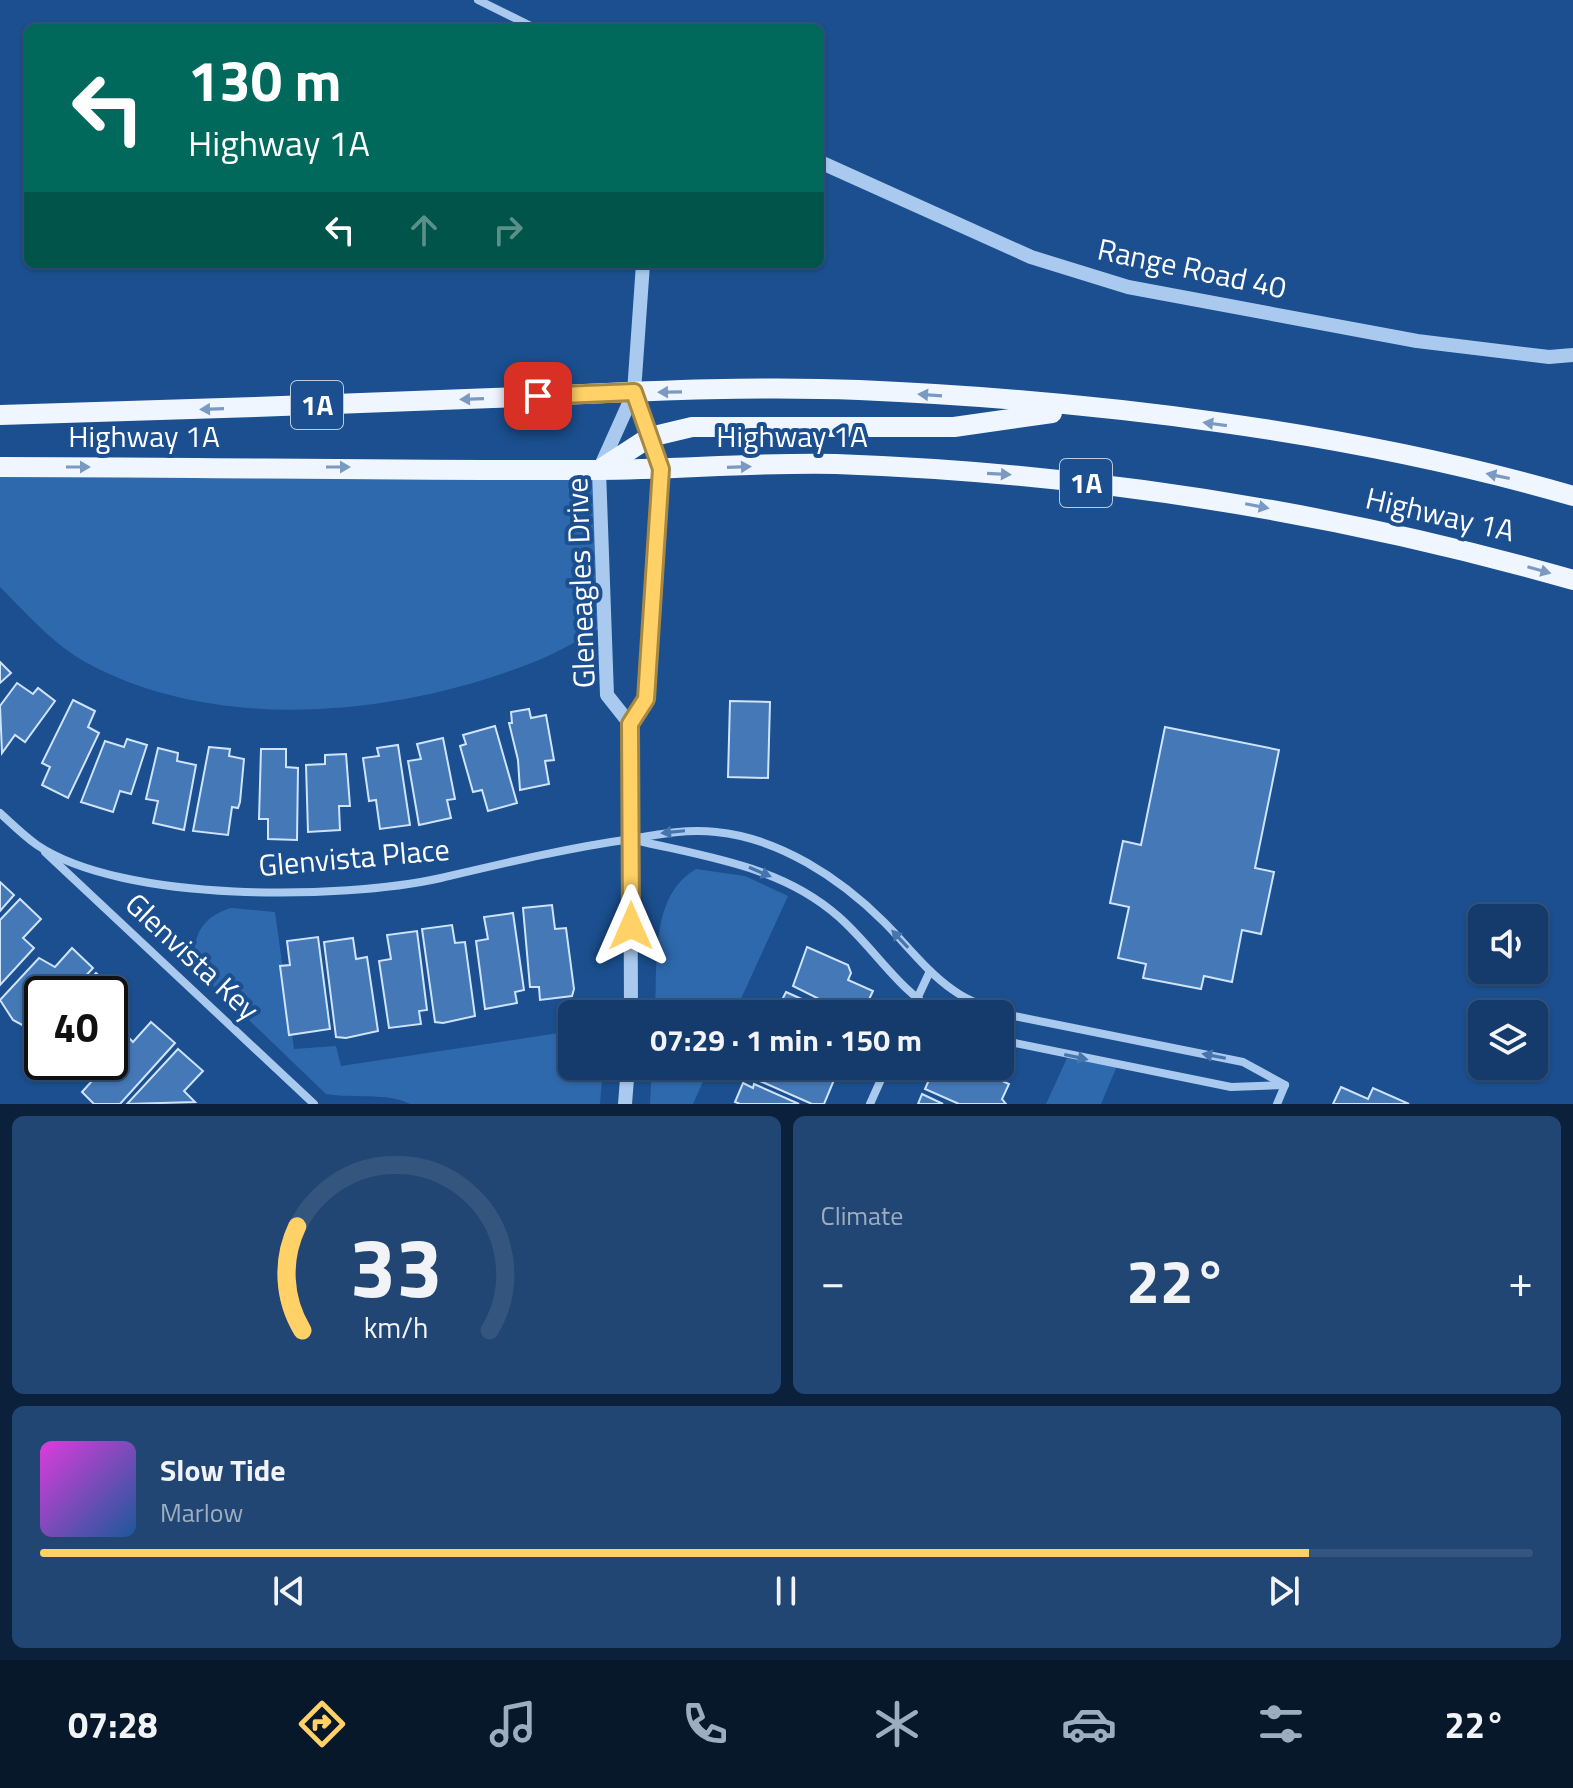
<!DOCTYPE html>
<meta charset="utf-8">
<style>
:root{--surface:#143b6b;--page:#214673;--text:#f1f3f6;--muted:#9dadc1;--line:#33557e;--accent:#ffd166}
body{margin:0;font-family:"Titillium Web",sans-serif;background:var(--page);color:var(--text);height:100vh;display:flex;flex-direction:column;font-size:30px;white-space:nowrap}
*{box-sizing:border-box;margin:0}
p{font-size:26px;color:var(--muted)}
.icon{flex:none;width:44px;height:44px;fill:none;stroke:currentColor;stroke-width:2;stroke-linecap:round;stroke-linejoin:round}
.map{position:relative;height:1104px;overflow:hidden}
.details{display:flex;flex-direction:column;gap:12px;padding:12px;background:#0b203b;flex:1}
.details>*{flex:none}
.top-card{position:absolute;left:24px;top:24px;width:800px;height:244px;border-radius:12px;box-shadow:0 2px 6px #0004,0 0 0 2px var(--line);background:#00695c;color:#fff;overflow:hidden}
.buttons{position:absolute;left:1468px;top:904px;display:grid;gap:16px}
.buttons a{display:grid;place-items:center;width:80px;height:80px;border-radius:12px;background:var(--surface);box-shadow:0 2px 6px #0004,0 0 0 2px var(--line);font-size:40px}
.speed{position:absolute;left:24px;top:976px;display:flex;gap:16px;font-size:40px;font-weight:700;text-align:center}
.speed>*{display:grid;place-content:center;width:104px;height:104px;border-radius:50%;background:var(--surface);box-shadow:0 2px 6px #0004,0 0 0 2px var(--line);line-height:1}
.speed .limit{border:4px solid #111;border-radius:12px;background:#fff;color:#111}
.pin{position:absolute;display:grid;place-items:center;width:68px;height:68px;color:#fff;margin:-34px;border-radius:16px;box-shadow:0 4px 12px #0006}
.me{position:absolute;width:88px;margin:-44px;rotate:0deg;stroke-linejoin:round;filter:drop-shadow(0 0 6px #0008)}
.turn{display:flex;align-items:center;gap:28px;height:168px;padding:0 32px;font-size:36px}
.turn .icon{width:104px;height:104px;stroke-width:2.5}
.turn b{display:block;font-size:56px;line-height:68px}
.lanes{display:flex;align-items:center;height:76px;padding:0 32px;background:#0003;justify-content:center;gap:40px;direction:ltr}
.lanes .off{opacity:.35}
.big{font-size:60px;font-weight:700;line-height:1.1}
.details .tile{flex:1;display:flex;flex-direction:column;justify-content:center;gap:12px;min-width:0;padding:0 28px;border-radius:12px;background:var(--page)}
.details .dial{align-items:center;gap:0}
.dial svg{height:208px;overflow:visible;fill:none;stroke:var(--line);stroke-width:7;stroke-linecap:round;text-anchor:middle}
.dial text{fill:var(--text);stroke:none}
.song{display:flex;align-items:center;gap:24px}
.cover{width:96px;height:96px;border-radius:12px;background:linear-gradient(135deg,hsl(300 70% 55%),hsl(210 70% 35%))}
.played{height:8px;border-radius:4px;background:linear-gradient(90deg,var(--accent) 85%,var(--line) 85%)}
.keys{display:flex;justify-content:space-around;direction:ltr}
.heat{display:flex;justify-content:space-between;align-items:center;font-size:44px;direction:ltr}
.details .tiles{flex:1;display:grid;gap:12px;grid-template-columns:1fr 1fr}
.tile:last-child{grid-column:span 2}
.trip{position:absolute;left:558px;top:1000px;width:456px;height:80px;border-radius:12px;background:var(--surface);box-shadow:0 2px 6px #0004,0 0 0 2px var(--line);font-weight:700;line-height:80px;text-align:center}
.menu{display:flex;height:128px;justify-content:space-around;align-items:center;background:#08182b;color:var(--muted)}
.menu .icon{width:56px;height:56px}
.menu .on{color:var(--accent)}
.menu b{font-size:36px;color:var(--text)}
.map>svg:first-child{display:block}
.green{fill:#2e69ad}
.building{fill:#4478b7;stroke:#cfe3fa;stroke-width:2}
.lines{fill:none;stroke-linecap:round;stroke-linejoin:round}
.minor{stroke:#a9c9ee;stroke-width:8}
.tertiary{stroke:#a9c9ee;stroke-width:14}
.primary{stroke:#f0f6ff;stroke-width:20}
.oneway{fill:#7b9ac1}
.oneway2{fill:#4674ac}
.route-casing{stroke:#a68842;stroke-width:20}
.route{stroke:#ffd166;stroke-width:14}
.labels{text-anchor:middle;stroke-width:8;stroke-linejoin:round;paint-order:stroke}
.shield{fill:#1b4f8f;stroke:#bbcadd;stroke-width:2}
.shield-label{font-size:28px;font-weight:bold;fill:#fff}
.street-label{font-size:30px;fill:#fff;stroke:#1b4f8f}
</style>
<div class="map">
<svg width="1573" height="1104" viewBox="0 0 1573 1104">
<rect width="100%" height="100%" fill="#1b4f8f"/>
<g class="green">
<path d="M 0,467 L 599,470 L 604,626 C 581,638 558,653 534,662 C 399,716 218,734 87,663 C 53,644 27,614 0,587 Z"/>
<path d="M 696,869 L 745,876 L 788,896 L 734,1014 L 655,1014 C 658,966 649,896 696,869 Z"/>
<path d="M 231,908 L 275,912 L 294,1049 L 336,1046 L 341,1066 L 572,1031 L 572,1066 L 603,1066 L 600,1104 L 410,1104 C 386,1092 354,1099 326,1094 L 199,972 C 188,941 200,917 231,908 Z"/>
<path d="M 1068,1056 L 1117,1066 L 1101,1104 L 1046,1104 Z"/>
<path d="M 652,1066 L 710,1066 L 693,1104 L 650,1104 Z"/>
</g>
<g class="building">
<path d="M 0,662 L 11,673 L 0,683 Z"/>
<path d="M 17,683 L 33,694 L 38,688 L 55,701 L 25,742 L 15,735 L 2,753 L 0,706 Z"/>
<path d="M 73,700 L 95,711 L 88,727 L 99,733 L 68,798 L 42,785 L 50,767 L 42,763 Z"/>
<path d="M 730,701 L 770,702 L 768,778 L 728,777 Z"/>
<path d="M 529,709 L 531,718 L 546,715 L 554,760 L 545,761 L 549,784 L 520,790 L 518,760 L 509,723 L 512,723 L 511,712 Z"/>
<path d="M 495,726 L 517,803 L 488,811 L 482,790 L 473,792 L 460,746 L 466,744 L 463,735 Z"/>
<path d="M 1165,727 L 1279,750 L 1255,868 L 1274,872 L 1261,934 L 1242,930 L 1232,982 L 1204,976 L 1201,989 L 1143,978 L 1146,964 L 1118,958 L 1129,907 L 1110,903 L 1123,841 L 1141,845 Z"/>
<path d="M 443,738 L 455,799 L 447,800 L 451,818 L 419,825 L 408,761 L 421,759 L 417,744 Z"/>
<path d="M 127,739 L 147,745 L 131,794 L 120,791 L 113,812 L 81,802 L 105,741 L 124,747 Z"/>
<path d="M 398,745 L 410,825 L 380,829 L 376,800 L 369,801 L 363,758 L 379,756 L 377,748 Z"/>
<path d="M 209,747 L 230,749 L 229,756 L 244,759 L 240,802 L 238,808 L 232,807 L 228,835 L 193,831 Z"/>
<path d="M 158,748 L 178,753 L 177,761 L 196,765 L 184,830 L 153,823 L 158,801 L 146,799 Z"/>
<path d="M 261,749 L 286,749 L 286,767 L 298,768 L 297,840 L 268,839 L 268,819 L 259,819 Z"/>
<path d="M 346,754 L 350,806 L 339,806 L 340,830 L 308,832 L 306,765 L 325,764 L 325,755 Z"/>
<path d="M 0,882 L 14,895 L 0,911 Z"/>
<path d="M 20,899 L 41,919 L 23,938 L 34,948 L 0,985 L 0,920 Z"/>
<path d="M 552,905 L 555,929 L 566,928 L 574,989 L 572,996 L 540,1000 L 539,987 L 530,987 L 523,908 Z"/>
<path d="M 513,913 L 524,990 L 515,992 L 517,1003 L 485,1009 L 476,941 L 488,939 L 484,917 Z"/>
<path d="M 452,925 L 455,943 L 465,942 L 475,1016 L 443,1023 L 435,1022 L 422,929 Z"/>
<path d="M 417,931 L 427,1010 L 419,1011 L 421,1024 L 389,1028 L 379,961 L 391,959 L 387,935 Z"/>
<path d="M 318,937 L 330,1029 L 289,1035 L 280,966 L 290,965 L 287,941 Z"/>
<path d="M 353,938 L 356,959 L 367,957 L 378,1031 L 346,1038 L 336,1037 L 324,942 Z"/>
<path d="M 807,947 L 848,965 L 851,973 L 848,980 L 873,991 L 862,1014 L 849,1014 L 793,986 Z"/>
<path d="M 72,948 L 93,968 L 69,994 L 42,994 L 42,1023 L 35,1030 L 27,1023 L 24,1026 L 13,1020 L 0,1000 L 39,958 L 55,967 Z"/>
<path d="M 96,973 L 121,996 L 110,1007 L 110,994 L 77,994 Z"/>
<path d="M 786,992 L 835,1014 L 775,1014 Z"/>
<path d="M 151,1022 L 175,1043 L 120,1104 L 94,1104 L 82,1092 L 92,1081 L 84,1074 L 95,1062 L 110,1062 L 110,1046 L 123,1032 L 133,1042 Z"/>
<path d="M 178,1049 L 203,1071 L 184,1091 L 195,1102 L 127,1104 Z"/>
<path d="M 47,1062 L 81,1062 L 81,1065 L 71,1072 L 62,1064 L 57,1070 Z"/>
<path d="M 748,1066 L 811,1066 L 810,1069 L 834,1080 L 824,1104 L 812,1104 L 744,1074 Z"/>
<path d="M 935,1066 L 957,1071 L 960,1066 L 969,1066 L 1009,1084 L 1002,1099 L 1006,1104 L 959,1104 L 925,1089 Z"/>
<path d="M 743,1083 L 753,1088 L 754,1084 L 799,1104 L 740,1104 L 735,1102 Z"/>
<path d="M 1341,1087 L 1368,1099 L 1373,1088 L 1409,1104 L 1333,1104 Z"/>
<path d="M 922,1094 L 943,1104 L 918,1104 Z"/>
</g>
<g class="lines">
<g class="minor">
<path d="M 478,0 L 535,28"/>
<path d="M 0,813 C 12,824 24,836 37,845 C 123,903 342,900 441,878 C 505,863 567,848 631,839 C 660,834 687,829 716,832 C 779,838 840,878 884,922 C 907,945 926,971 953,990 C 971,1003 992,1009 1014,1016 L 1243,1062 L 1285,1085"/>
<path d="M 635,840 C 706,857 782,866 839,917 C 875,949 898,990 940,1014"/>
<path d="M 45,852 L 314,1104"/>
<path d="M 910,1014 L 930,971"/>
<path d="M 1000,1040 L 1231,1087 L 1284,1085"/>
<path d="M 870,1104 L 887,1066"/>
<path d="M 1277,1104 L 1285,1085"/>
</g>
<g class="tertiary">
<path d="M 820,162 L 1031,257 L 1128,287 L 1417,341 L 1549,357 L 1573,355"/>
<path d="M 630,724 L 607,695 L 599,470 L 634,392 L 643,264"/>
<path d="M 631,1014 L 630,724 L 646,699 L 661,469 L 634,392"/>
<path d="M 625,1104 L 628,1066"/>
</g>
<g class="primary">
<path d="M 0,415 C 164,410 329,405 493,398 C 614,393 737,385 859,390 C 1091,400 1350,431 1573,496"/>
<path d="M 0,467 C 199,467 398,471 597,470 C 676,470 756,462 836,464 C 1085,473 1333,511 1573,580"/>
<path d="M 599,470 L 650,437 L 692,427 L 954,427 L 1052,413"/>
</g>
</g>
<defs><path id="oneway-solid" d="M-6-.8H1V-3.2L6.5 0L1 3.2V.8H-6Z" transform="scale(2)"/></defs>
<g class="oneway">
<use href="#oneway-solid" transform="translate(670 392) rotate(179)"/>
<use href="#oneway-solid" transform="translate(930 395) rotate(-176)"/>
<use href="#oneway-solid" transform="translate(472 399) rotate(178)"/>
<use href="#oneway-solid" transform="translate(212 409) rotate(178)"/>
<use href="#oneway-solid" transform="translate(1215 424) rotate(-172)"/>
<use href="#oneway-solid" transform="translate(78 467)"/>
<use href="#oneway-solid" transform="translate(338 467)"/>
<use href="#oneway-solid" transform="translate(739 467) rotate(-2)"/>
<use href="#oneway-solid" transform="translate(999 474) rotate(3)"/>
<use href="#oneway-solid" transform="translate(1498 476) rotate(-168)"/>
<use href="#oneway-solid" transform="translate(1257 506) rotate(11)"/>
<use href="#oneway-solid" transform="translate(1539 570) rotate(16)"/>
</g>
<g class="oneway2">
<use href="#oneway-solid" transform="translate(673 832) rotate(174)"/>
<use href="#oneway-solid" transform="translate(760 872) rotate(23)"/>
<use href="#oneway-solid" transform="translate(900 939) rotate(-133)"/>
<use href="#oneway-solid" transform="translate(1214 1056) rotate(-169)"/>
<use href="#oneway-solid" transform="translate(1076 1057) rotate(12)"/>
</g>
<g class="lines">
<defs>
<path id="route" d="M 538,396 L 634,392 L 661,469 L 646,699 L 630,724 L 631,926"/>
</defs>
<use href="#route" class="route-casing"/>
<use href="#route" class="route"/>
</g>
<g class="labels">
<g class="shield">
<rect x="291" y="381" width="52" height="48" rx="6"/>
<rect x="1060" y="459" width="52" height="48" rx="6"/>
</g>
<g class="shield-label">
<text x="317" y="415">1A</text>
<text x="1086" y="493">1A</text>
</g>
<g class="street-label">
<text transform="translate(1192 269) rotate(12)" y="10">Range Road 40</text>
<text x="144" y="447">Highway 1A</text>
<text x="792" y="447">Highway 1A</text>
<text transform="translate(1440 515) rotate(13)" y="10">Highway 1A</text>
<text transform="translate(581 583) rotate(-92)" y="10">Gleneagles Drive</text>
<text transform="translate(354 858) rotate(-5)" y="10">Glenvista Place</text>
<text transform="translate(192 957) rotate(43)" y="10">Glenvista Key</text>
</g>
</g>
</svg>
<div class="buttons">
<a><svg class="icon" aria-label="sound" viewBox="0 0 24 24"><path d="M4 9h4l5-4v14l-5-4H4zM17 9q2 3 0 6"/></svg></a>
<a><svg class="icon" aria-label="layers" viewBox="0 0 24 24"><path d="M12 4l9 5-9 5-9-5zM3 14l9 5 9-5"/></svg></a>
</div>
<div class="speed"><div class="limit">40</div></div>
<div class="pin" style="left:538px;top:396px;background:#d93025"><svg class="icon" aria-label="arrive" viewBox="0 0 24 24"><path d="M6 21V4h12l-3 4 3 4H6"/></svg></div>
<svg class="me" style="left:631px;top:926px" viewBox="-20 -20 40 40"><path d="M0-17L14 15 0 8-14 15z" fill="#ffd166" stroke="#fff" stroke-width="4"/></svg>
<div class="trip">07:29 · 1 min · 150 m</div>
<div class="top-card">
<div class="turn"><svg class="icon" aria-label="left" viewBox="0 0 24 24"><path d="M17 20v-9H6M10 6l-5 5 5 5"/></svg><div><b>130 m</b>Highway 1A</div></div>
<div class="lanes"><svg class="icon" aria-label="left" viewBox="0 0 24 24"><path d="M17 20v-9H6M10 6l-5 5 5 5"/></svg><svg class="icon off" aria-label="ahead" viewBox="0 0 24 24"><path d="M12 20V5M6 11l6-6 6 6"/></svg><svg class="icon off" aria-label="right" viewBox="0 0 24 24"><path d="M7 20v-9h11M14 6l5 5-5 5"/></svg></div>
</div>
</div>
<section class="details">
<div class="tiles">
<div class="tile dial"><svg viewBox="0 0 100 80">
<path d="M14 69A42 42 0 1 1 86 69"/>
<path d="M14 69A42 42 0 0 1 12 29" stroke="#ffd166"/>
<text x="50" y="56" font-size="32" font-weight="700">33</text>
<text x="50" y="72" font-size="11">km/h</text>
</svg></div>
<div class="tile"><p>Climate</p>
<div class="heat"><a>−</a><b class="big">22°</b><a>+</a></div>
</div>
<div class="tile">
<div class="song"><i class="cover"></i><div><b>Slow Tide</b><p>Marlow</p></div></div>
<div class="played"></div>
<div class="keys"><svg class="icon" aria-label="previous" viewBox="0 0 24 24"><path d="M18 5L8 12l10 7zM5 5v14"/></svg><svg class="icon" aria-label="pause" viewBox="0 0 24 24"><path d="M8 5v14M16 5v14"/></svg><svg class="icon" aria-label="next" viewBox="0 0 24 24"><path d="M6 5l10 7-10 7zM19 5v14"/></svg></div>
</div>
</div>
</section>
<nav class="menu">
<b>07:28</b>
<svg class="icon on" aria-label="directions" viewBox="0 0 24 24"><path d="M12 3l9 9-9 9-9-9zM9 14v-3h6M13 9l2 2-2 2"/></svg>
<svg class="icon" aria-label="music" viewBox="0 0 24 24"><path d="M9 18V5l10-2v13"/><circle cx="6" cy="18" r="3"/><circle cx="16" cy="16" r="3"/></svg>
<svg class="icon" aria-label="phone" viewBox="0 0 24 24"><path d="M5 4h4l2 5-3 2q2 4 5 5l2-3 5 2v4C11 20 4 13 5 4z"/></svg>
<svg class="icon" aria-label="climate" viewBox="0 0 24 24"><path d="M12 3v18M4 7l16 10M4 17L20 7"/></svg>
<svg class="icon" aria-label="car" viewBox="0 0 24 24"><path d="M5 17H2v-5l4-1 3-4h7l3 4 3 1v5h-3M9 17h6M6 11h13"/><circle cx="7" cy="17" r="2"/><circle cx="17" cy="17" r="2"/></svg>
<svg class="icon" aria-label="filters" viewBox="0 0 24 24"><path d="M4 7h16M4 17h16"/><circle cx="9" cy="7" r="2"/><circle cx="15" cy="17" r="2"/></svg>
<b>22°</b>
</nav>
